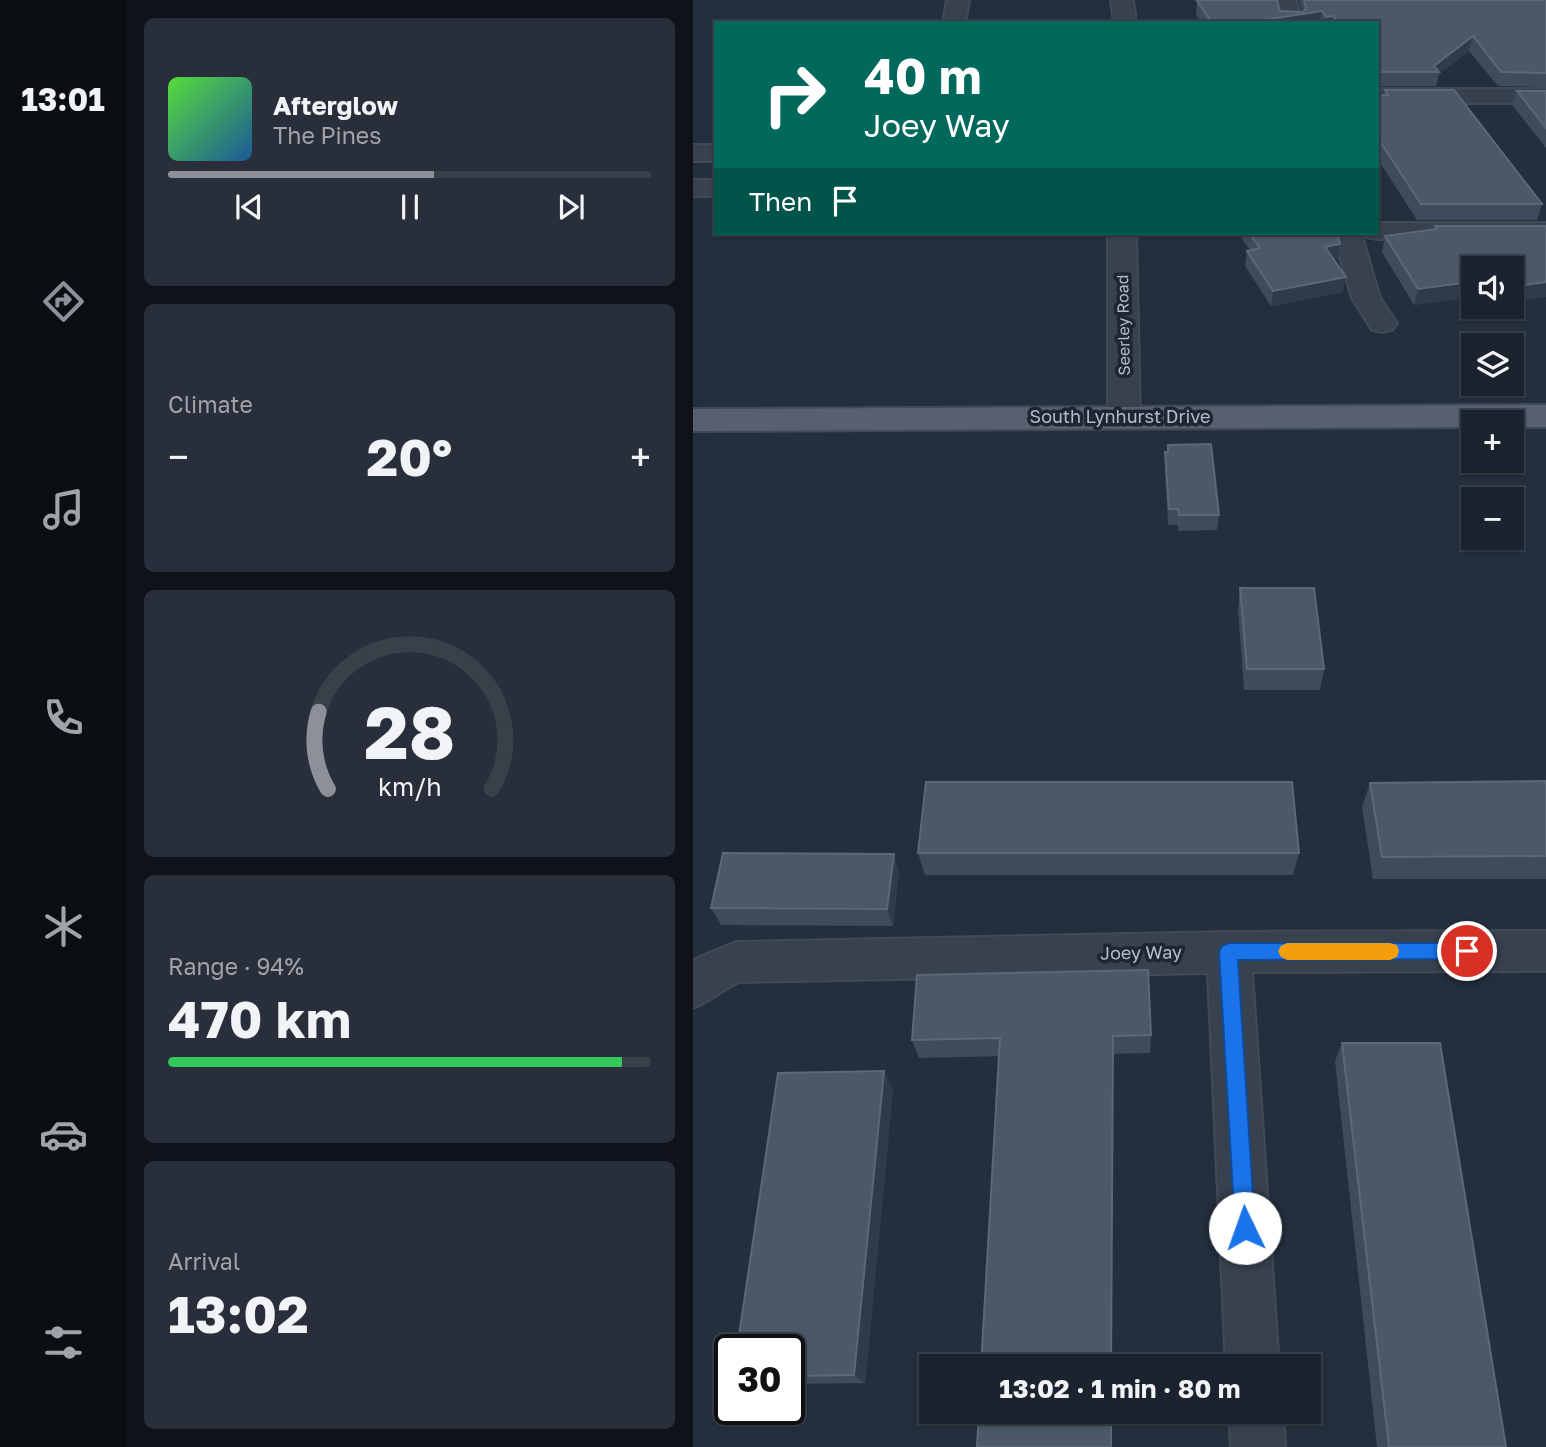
<!DOCTYPE html>
<meta charset="utf-8">
<style>
:root{--surface:#1b232e;--page:#282f3a;--text:#f1f3f6;--muted:#a0a4aa;--line:#39404a;--accent:#8c9099}
body{margin:0;font-family:"Golos Text",sans-serif;background:var(--page);color:var(--text);height:100vh;display:flex;flex-direction:column;font-size:26px;white-space:nowrap}
*{box-sizing:border-box;margin:0}
p{font-size:23px;color:var(--muted)}
.icon{flex:none;width:38px;height:38px;fill:none;stroke:currentColor;stroke-width:2;stroke-linecap:round;stroke-linejoin:round}
.map{position:relative;flex:1;overflow:hidden}
.panel{display:flex;flex-direction:column;gap:18px;padding:18px;background:#0f1319;width:567px}
.panel>*{flex:none}
.hud{position:absolute;left:21px;top:21px;width:665px;height:214px;border-radius:0px;box-shadow:0 2px 5px #0004,0 0 0 2px var(--line);background:#00695c;color:#fff;overflow:hidden}
.buttons{position:absolute;left:768px;top:256px;display:grid;gap:14px}
.buttons a{display:grid;place-items:center;width:63px;height:63px;border-radius:0px;background:var(--surface);box-shadow:0 2px 5px #0004,0 0 0 2px var(--line);font-size:35px}
.speed{position:absolute;left:21px;top:1334px;display:flex;gap:14px;font-size:35px;font-weight:700;text-align:center}
.speed>*{display:grid;place-content:center;width:91px;height:91px;border-radius:50%;background:var(--surface);box-shadow:0 2px 5px #0004,0 0 0 2px var(--line);line-height:1}
.speed .limit{border:4px solid #111;border-radius:10px;background:#fff;color:#111}
.pin{position:absolute;display:grid;place-items:center;width:60px;height:60px;color:#fff;margin:-30px;border:4px solid #fff;border-radius:50%;box-shadow:0 2px 7px #0007}
.me{position:absolute;width:77px;margin:-38px;rotate:357deg;stroke-linejoin:round;filter:drop-shadow(0 0 5px #0008)}
.turn{display:flex;align-items:center;gap:24px;height:147px;padding:0 35px;font-size:32px}
.turn .icon{width:91px;height:91px;stroke-width:2.5}
.turn b{display:block;font-size:49px;line-height:60px}
.then{display:flex;align-items:center;height:66px;padding:0 35px;background:#0003;gap:14px;font-size:26px}
.big{font-size:52px;font-weight:700;line-height:1.1}
.panel .widget{flex:1;display:flex;flex-direction:column;justify-content:center;gap:10px;min-width:0;padding:0 24px;border-radius:10px;background:var(--page)}
.panel .dial{align-items:center;gap:0}
.dial svg{height:182px;overflow:visible;fill:none;stroke:var(--line);stroke-width:7;stroke-linecap:round;text-anchor:middle}
.dial text{fill:var(--text);stroke:none}
.song{display:flex;align-items:center;gap:21px}
.cover{width:84px;height:84px;border-radius:10px;background:linear-gradient(135deg,hsl(110 70% 55%),hsl(210 70% 35%))}
.played{height:7px;border-radius:4px;background:linear-gradient(90deg,var(--accent) 55%,var(--line) 55%)}
.keys{display:flex;justify-content:space-around;direction:ltr}
.heat{display:flex;justify-content:space-between;align-items:center;font-size:38px;direction:ltr}
.charge{height:10px;border-radius:5px;background:linear-gradient(90deg,#34c759 94%,var(--line) 0)}
.trip{position:absolute;left:226px;top:1354px;width:402px;height:70px;border-radius:0px;background:var(--surface);box-shadow:0 2px 5px #0004,0 0 0 2px var(--line);font-weight:700;line-height:70px;text-align:center}
main{display:flex;flex:1;min-height:0}
.dock{display:flex;flex-direction:column;width:126px;justify-content:space-around;align-items:center;background:#0b0e12;color:var(--muted)}
.dock .icon{width:49px;height:49px}
.dock .selected{color:var(--accent)}
.dock b{font-size:32px;color:var(--text)}
.map>svg:first-child{display:block}
.lines{fill:none;stroke-linecap:round;stroke-linejoin:round}
.minor-casing{stroke:#414a57;stroke-width:4}
.major-casing{stroke:#414a57;stroke-width:4}
.minor{fill:#38414e;fill-rule:evenodd}
.major{fill:#56606e;fill-rule:evenodd}
.wall{fill:#3f4b5c}
.shaded-wall{fill:#2f3b4b}
.building{fill:#4b5868;stroke:#5c6777;stroke-width:2}
.route{fill:#1a73e8;stroke:#114b97;stroke-width:2}
.slow{fill:#f59e0b}
.labels{text-anchor:middle;stroke-width:7;stroke-linejoin:round;paint-order:stroke}
.far-street-label{font-size:16px;fill:#b4bcc9;stroke:#1d2633}
.street-label{font-size:18px;fill:#b4bcc9;stroke:#1d2633}
</style>
<main>
<nav class="dock">
<b>13:01</b>
<svg class="icon selected" aria-label="directions" viewBox="0 0 24 24"><path d="M12 3l9 9-9 9-9-9zM9 14v-3h6M13 9l2 2-2 2"/></svg>
<svg class="icon" aria-label="music" viewBox="0 0 24 24"><path d="M9 18V5l10-2v13"/><circle cx="6" cy="18" r="3"/><circle cx="16" cy="16" r="3"/></svg>
<svg class="icon" aria-label="phone" viewBox="0 0 24 24"><path d="M5 4h4l2 5-3 2q2 4 5 5l2-3 5 2v4C11 20 4 13 5 4z"/></svg>
<svg class="icon" aria-label="climate" viewBox="0 0 24 24"><path d="M12 3v18M4 7l16 10M4 17L20 7"/></svg>
<svg class="icon" aria-label="car" viewBox="0 0 24 24"><path d="M5 17H2v-5l4-1 3-4h7l3 4 3 1v5h-3M9 17h6M6 11h13"/><circle cx="7" cy="17" r="2"/><circle cx="17" cy="17" r="2"/></svg>
<svg class="icon" aria-label="filters" viewBox="0 0 24 24"><path d="M4 7h16M4 17h16"/><circle cx="9" cy="7" r="2"/><circle cx="15" cy="17" r="2"/></svg>
</nav>
<section class="panel">
<div class="widget">
<div class="song"><i class="cover"></i><div><b>Afterglow</b><p>The Pines</p></div></div>
<div class="played"></div>
<div class="keys"><svg class="icon" aria-label="previous" viewBox="0 0 24 24"><path d="M18 5L8 12l10 7zM5 5v14"/></svg><svg class="icon" aria-label="pause" viewBox="0 0 24 24"><path d="M8 5v14M16 5v14"/></svg><svg class="icon" aria-label="next" viewBox="0 0 24 24"><path d="M6 5l10 7-10 7zM19 5v14"/></svg></div>
</div>
<div class="widget"><p>Climate</p>
<div class="heat"><a>−</a><b class="big">20°</b><a>+</a></div>
</div>
<div class="widget dial"><svg viewBox="0 0 100 80">
<path d="M14 69A42 42 0 1 1 86 69"/>
<path d="M14 69A42 42 0 0 1 10 35" stroke="#8c9099"/>
<text x="50" y="56" font-size="32" font-weight="700">28</text>
<text x="50" y="72" font-size="11">km/h</text>
</svg></div>
<div class="widget"><p>Range · 94%</p><b class="big">470 km</b><div class="charge"></div></div>
<div class="widget"><p>Arrival</p><b class="big">13:02</b></div>
</section>
<div class="map">
<svg width="853" height="1447" viewBox="0 0 853 1447">
<rect width="100%" height="100%" fill="#242f3e"/>
<g class="lines">
<defs>
<g id="minor">
<path d="M 254,0 L 276,0 L 272,23 L 250,23 Z"/>
<path d="M 418,0 L 440,0 L 443,23 L 421,23 Z"/>
<path d="M 581,0 L 603,0 L 609,23 L 587,23 Z"/>
<rect x="684" y="89" width="169" height="14"/>
<rect x="0" y="145" width="23" height="16"/>
<rect x="0" y="180" width="23" height="16"/>
<path d="M 684,223 L 853,223 L 853,239 L 684,239 L 674,237 L 672,233 L 684,233 Z"/>
<path d="M 415,233 L 443,233 L 447,417 L 442,425 L 431,428 L 420,425 L 415,417 Z"/>
<path d="M 640,233 L 668,233 L 687,298 L 704,323 L 699,330 L 689,332 L 679,330 L 659,298 Z"/>
<path d="M 853,931 L 853,971 L 559,972 L 586,1367 L 533,1367 L 515,973 L 46,982 C 29,990 17,1001 0,1008 L 0,960 L 43,942 L 536,932 Z"/>
<path d="M 536,1412 L 590,1412 L 592,1447 L 538,1447 Z"/>
</g>
<path id="major" d="M 853,405 L 853,427 L 819,427 L 819,422 L 780,422 L 780,427 L 0,431 L 0,409 Z"/>
</defs>
<use href="#minor" class="minor-casing"/>
<use href="#major" class="major-casing"/>
<use href="#minor" class="minor"/>
<use href="#major" class="major"/>
</g>
<g class="wall">
<path d="M 606,0 L 853,0 L 853,87 L 805,86 L 776,51 L 746,74 L 743,86 L 684,86 L 684,23 L 506,23 L 507,21 L 503,15 L 504,1 L 587,11 L 609,11 Z"/>
<path d="M 692,90 L 849,204 L 844,220 L 724,220 L 684,158 L 684,96 L 691,95 Z"/>
<path d="M 824,91 L 853,91 L 853,148 L 820,106 Z"/>
<path d="M 742,226 L 853,226 L 827,301 L 824,296 L 780,268 L 780,303 L 776,304 L 772,298 L 721,305 L 689,252 L 692,236 L 741,229 Z"/>
<path d="M 547,233 L 644,233 L 645,259 L 641,259 L 650,292 L 578,306 L 552,266 L 554,251 L 557,250 L 546,235 Z"/>
<path d="M 475,445 L 526,515 L 524,530 L 485,531 L 485,525 L 475,525 L 472,468 L 472,452 L 475,452 Z"/>
<path d="M 547,588 L 631,669 L 627,690 L 551,690 L 545,609 Z"/>
<path d="M 853,781 L 853,879 L 680,879 L 669,807 L 677,783 Z"/>
<path d="M 225,853 L 606,853 L 600,875 L 232,875 Z"/>
<path d="M 206,872 L 200,926 L 28,925 L 18,908 Z"/>
<path d="M 458,1035 L 457,1053 L 226,1058 L 219,1040 Z"/>
<path d="M 649,1043 L 813,1447 L 684,1447 L 642,1061 Z"/>
<path d="M 200,1089 L 172,1383 L 96,1384 L 96,1349 Z"/>
</g>
<g class="shaded-wall">
<path d="M 629,11 L 627,23 L 564,23 L 564,21 Z"/>
<path d="M 640,16 L 639,23 L 632,23 L 633,17 Z"/>
<path d="M 780,36 L 776,51 L 746,74 L 746,72 L 741,66 Z"/>
<path d="M 647,244 L 645,259 L 630,262 L 632,247 Z"/>
<path d="M 653,277 L 650,292 L 578,306 L 580,291 Z"/>
<path d="M 829,280 L 824,296 L 819,297 L 819,282 Z"/>
<path d="M 776,282 L 772,298 L 721,305 L 725,289 Z"/>
<path d="M 853,282 L 853,297 L 827,301 L 832,285 Z"/>
<path d="M 780,288 L 780,303 L 776,304 Z"/>
<path d="M 201,854 L 206,872 L 200,926 L 194,909 Z"/>
<path d="M 191,1071 L 200,1089 L 172,1383 L 161,1375 Z"/>
</g>
<g class="building">
<path d="M 511,0 L 584,0 L 587,11 L 611,12 L 613,8 L 611,0 L 853,0 L 853,73 L 808,72 L 780,36 L 741,66 L 746,72 L 687,72 L 684,79 L 684,23 L 645,23 L 640,16 L 633,17 L 629,11 L 564,21 L 566,23 L 507,23 L 506,22 L 517,20 L 504,1 Z"/>
<path d="M 692,90 L 761,90 L 849,204 L 728,204 L 684,137 L 684,96 L 695,95 Z"/>
<path d="M 824,91 L 853,91 L 853,128 Z"/>
<path d="M 742,226 L 853,226 L 853,282 L 832,285 L 829,280 L 819,282 L 819,268 L 780,268 L 780,288 L 776,282 L 725,289 L 692,236 L 744,229 Z"/>
<path d="M 556,233 L 644,233 L 647,244 L 632,247 L 653,277 L 580,291 L 554,251 L 567,248 Z"/>
<path d="M 518,444 L 526,515 L 486,515 L 485,509 L 476,509 L 472,452 L 475,452 L 475,445 Z"/>
<path d="M 547,588 L 621,588 L 631,669 L 554,669 Z"/>
<path d="M 853,781 L 853,856 L 689,857 L 677,783 Z"/>
<path d="M 233,782 L 599,782 L 606,853 L 225,853 Z"/>
<path d="M 30,853 L 201,854 L 194,909 L 18,908 Z"/>
<path d="M 455,970 L 458,1035 L 420,1036 L 418,1367 L 288,1367 L 307,1038 L 219,1040 L 224,975 Z"/>
<path d="M 649,1043 L 747,1043 L 813,1447 L 696,1447 Z"/>
<path d="M 191,1071 L 161,1375 L 96,1376 L 96,1349 L 44,1349 L 85,1073 Z"/>
<path d="M 286,1412 L 418,1412 L 418,1447 L 284,1447 Z"/>
</g>
<path class="route" d="M 536,943 L 774,943 L 780,945 L 783,951 L 780,957 L 774,959 L 545,960 L 562,1228 L 559,1236 L 552,1239 L 545,1236 L 542,1228 L 526,952 L 529,946 Z"/>
<path class="slow" d="M 594,943 L 697,943 L 704,945 L 706,951 L 704,957 L 697,960 L 594,960 L 588,957 L 585,951 L 588,946 Z"/>
<g class="labels">
<g class="far-street-label">
<text transform="translate(430 325) rotate(-91)" y="6">Seerley Road</text>
</g>
<g class="street-label">
<text x="427" y="423">South Lynhurst Drive</text>
<text transform="translate(448 953) rotate(-1)" y="6">Joey Way</text>
</g>
</g>
</svg>
<div class="buttons">
<a><svg class="icon" aria-label="sound" viewBox="0 0 24 24"><path d="M4 9h4l5-4v14l-5-4H4zM17 9q2 3 0 6"/></svg></a>
<a><svg class="icon" aria-label="layers" viewBox="0 0 24 24"><path d="M12 4l9 5-9 5-9-5zM3 14l9 5 9-5"/></svg></a>
<a>+</a>
<a>−</a>
</div>
<div class="speed"><div class="limit">30</div></div>
<div class="pin" style="left:774px;top:951px;background:#d93025"><svg class="icon" aria-label="arrive" viewBox="0 0 24 24"><path d="M6 21V4h12l-3 4 3 4H6"/></svg></div>
<svg class="me" style="left:552px;top:1228px" viewBox="-20 -20 40 40"><circle r="19" fill="#fff"/><path d="M0-13L10 11 0 6-10 11z" fill="#1a73e8"/></svg>
<div class="trip">13:02 · 1 min · 80 m</div>
<div class="hud">
<div class="turn"><svg class="icon" aria-label="right" viewBox="0 0 24 24"><path d="M7 20v-9h11M14 6l5 5-5 5"/></svg><div><b>40 m</b>Joey Way</div></div>
<div class="then">Then<svg class="icon" aria-label="arrive" viewBox="0 0 24 24"><path d="M6 21V4h12l-3 4 3 4H6"/></svg></div>
</div>
</div>
</main>
